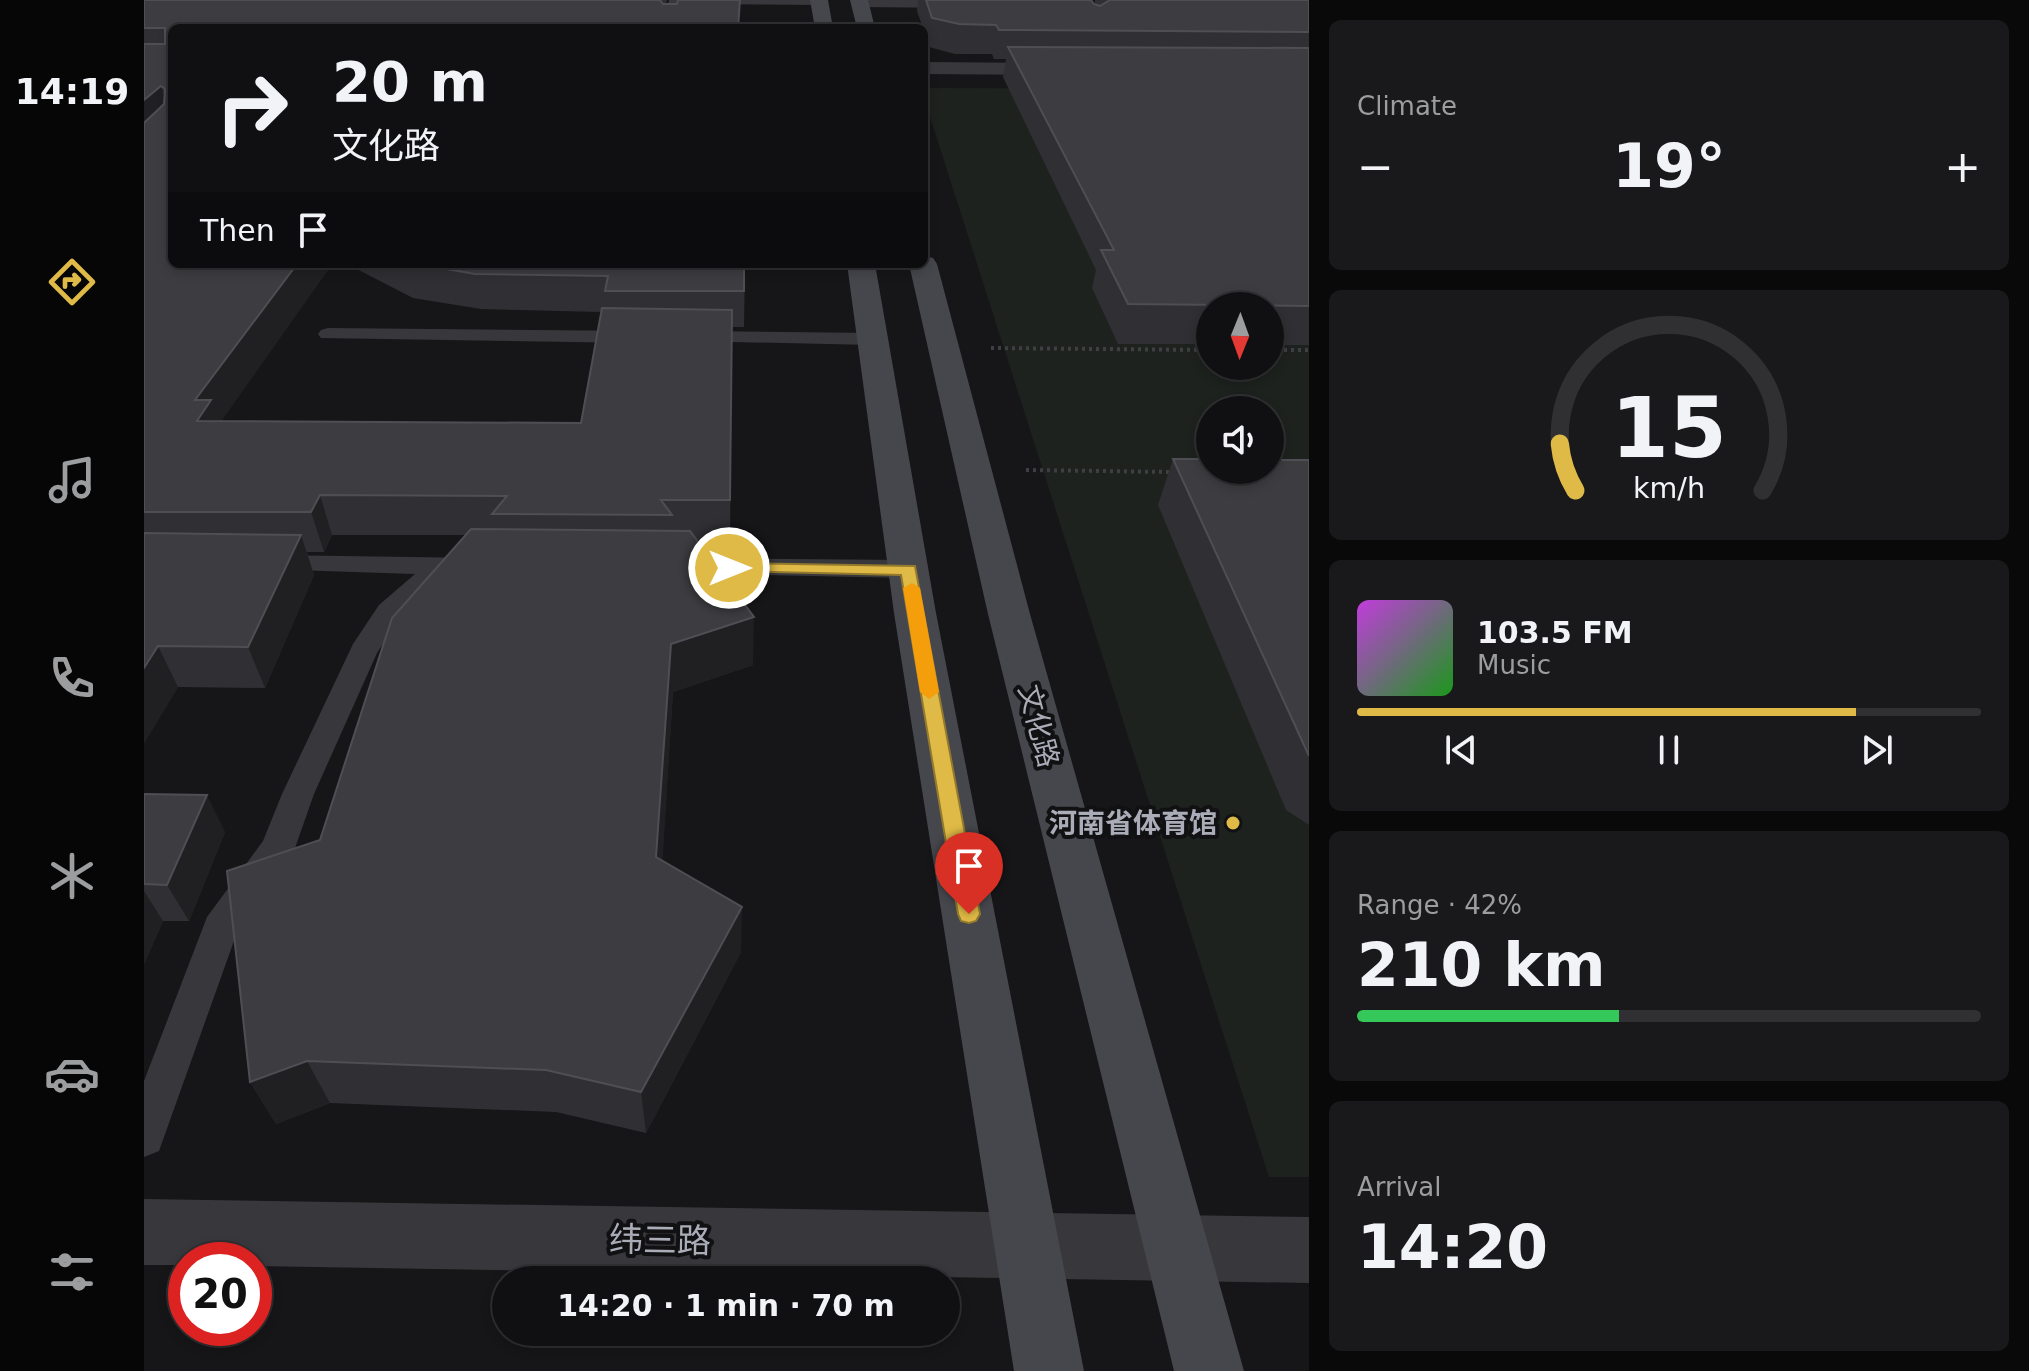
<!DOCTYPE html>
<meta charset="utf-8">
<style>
:root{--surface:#101012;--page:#19191b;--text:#f1f3f6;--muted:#9c9d9f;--line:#303032;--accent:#e0ba46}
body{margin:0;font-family:"DejaVu Sans","Noto Sans SC",sans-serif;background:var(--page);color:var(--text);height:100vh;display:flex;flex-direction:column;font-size:30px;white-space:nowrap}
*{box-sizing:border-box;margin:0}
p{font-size:26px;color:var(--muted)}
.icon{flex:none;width:44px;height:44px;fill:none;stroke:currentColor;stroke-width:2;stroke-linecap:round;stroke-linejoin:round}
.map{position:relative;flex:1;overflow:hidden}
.details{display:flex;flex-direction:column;gap:20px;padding:20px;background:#09090a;width:720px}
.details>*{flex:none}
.banner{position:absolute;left:24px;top:24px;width:760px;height:244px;border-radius:12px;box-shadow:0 4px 12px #0003,0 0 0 2px var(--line);background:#101012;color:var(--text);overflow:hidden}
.needle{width:52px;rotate:181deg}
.fabs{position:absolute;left:1052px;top:292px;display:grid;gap:16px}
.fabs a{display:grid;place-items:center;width:88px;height:88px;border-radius:50%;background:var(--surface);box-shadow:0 4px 12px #0003,0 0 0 2px var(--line);font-size:40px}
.speed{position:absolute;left:24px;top:1242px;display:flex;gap:16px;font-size:40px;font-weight:700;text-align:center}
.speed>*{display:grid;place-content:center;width:104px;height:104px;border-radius:50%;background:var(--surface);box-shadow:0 4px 12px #0003,0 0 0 2px var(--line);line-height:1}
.speed .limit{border:12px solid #d22;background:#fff;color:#111}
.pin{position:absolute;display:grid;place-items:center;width:68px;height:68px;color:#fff;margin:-82px -34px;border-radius:50% 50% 50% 0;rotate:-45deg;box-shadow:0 0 8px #0007}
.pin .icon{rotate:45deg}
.me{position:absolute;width:88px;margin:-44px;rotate:90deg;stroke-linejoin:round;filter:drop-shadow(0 0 6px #0008)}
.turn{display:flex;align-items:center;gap:28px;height:168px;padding:0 32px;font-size:36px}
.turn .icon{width:104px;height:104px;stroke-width:2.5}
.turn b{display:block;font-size:56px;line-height:68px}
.then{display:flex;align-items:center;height:76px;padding:0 32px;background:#0003;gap:16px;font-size:30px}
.big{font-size:60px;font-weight:600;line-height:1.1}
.details .card{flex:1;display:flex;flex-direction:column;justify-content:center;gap:12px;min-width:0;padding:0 28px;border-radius:12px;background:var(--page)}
.details .dial{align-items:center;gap:0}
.dial svg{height:208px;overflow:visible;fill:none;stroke:var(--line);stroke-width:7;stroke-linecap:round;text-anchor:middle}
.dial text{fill:var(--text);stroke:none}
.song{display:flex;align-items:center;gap:24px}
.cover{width:96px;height:96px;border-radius:12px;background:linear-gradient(135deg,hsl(290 70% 55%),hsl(120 70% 35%))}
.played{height:8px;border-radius:4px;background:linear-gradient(90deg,var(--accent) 80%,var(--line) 80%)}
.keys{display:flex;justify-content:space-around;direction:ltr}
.heat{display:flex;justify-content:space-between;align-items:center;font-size:44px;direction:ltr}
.charge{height:12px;border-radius:6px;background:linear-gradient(90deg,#34c759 42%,var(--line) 0)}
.trip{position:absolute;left:348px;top:1266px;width:468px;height:80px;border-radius:40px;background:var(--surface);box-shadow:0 4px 12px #0003,0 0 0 2px var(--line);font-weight:600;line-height:80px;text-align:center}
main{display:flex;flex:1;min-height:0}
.dock{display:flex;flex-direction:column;width:144px;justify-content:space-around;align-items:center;background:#060607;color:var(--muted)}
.dock .icon{width:56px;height:56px}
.dock .on{color:var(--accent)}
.dock b{font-size:36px;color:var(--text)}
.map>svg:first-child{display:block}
.green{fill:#1d221e;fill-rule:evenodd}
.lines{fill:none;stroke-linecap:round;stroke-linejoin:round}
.path{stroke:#3e3f43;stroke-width:4;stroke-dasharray:3 4;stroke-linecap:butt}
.service{fill:#38383c;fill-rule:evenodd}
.minor{fill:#38383c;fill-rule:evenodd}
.tertiary{fill:#38383c;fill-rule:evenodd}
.secondary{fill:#46474c;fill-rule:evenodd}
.wall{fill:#302f33}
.shaded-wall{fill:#202022}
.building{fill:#3d3d41;stroke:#4e4e54;stroke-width:2}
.route{fill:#e0ba46;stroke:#92792e;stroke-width:2}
.slow{fill:#f59e0b}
.poi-dot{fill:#e0ba46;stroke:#111113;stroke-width:3}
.labels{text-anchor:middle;stroke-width:8;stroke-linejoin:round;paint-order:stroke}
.street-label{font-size:28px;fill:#aaacb7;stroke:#111113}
.poi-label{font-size:28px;font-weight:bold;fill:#aaacb7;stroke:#111113;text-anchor:end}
.near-street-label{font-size:34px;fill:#aaacb7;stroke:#111113}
</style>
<main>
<nav class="dock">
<b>14:19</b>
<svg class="icon on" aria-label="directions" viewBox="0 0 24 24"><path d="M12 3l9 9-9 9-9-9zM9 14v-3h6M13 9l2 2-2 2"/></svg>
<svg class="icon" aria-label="music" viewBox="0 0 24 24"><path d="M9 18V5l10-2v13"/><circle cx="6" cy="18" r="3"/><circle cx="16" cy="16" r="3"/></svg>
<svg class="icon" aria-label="phone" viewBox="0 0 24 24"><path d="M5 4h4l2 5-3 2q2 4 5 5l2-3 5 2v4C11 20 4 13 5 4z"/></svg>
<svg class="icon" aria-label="climate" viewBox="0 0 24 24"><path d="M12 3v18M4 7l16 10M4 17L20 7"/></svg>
<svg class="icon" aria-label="car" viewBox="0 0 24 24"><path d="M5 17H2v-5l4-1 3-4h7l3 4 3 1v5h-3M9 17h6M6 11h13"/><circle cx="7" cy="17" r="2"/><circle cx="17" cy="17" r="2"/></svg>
<svg class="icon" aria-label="filters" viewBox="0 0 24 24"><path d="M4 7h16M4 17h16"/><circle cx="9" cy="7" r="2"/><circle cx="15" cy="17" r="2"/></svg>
</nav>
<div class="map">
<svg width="1165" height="1371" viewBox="0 0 1165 1371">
<rect width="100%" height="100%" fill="#161618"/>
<path class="green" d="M 780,88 L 1165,89 L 1165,1177 L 1125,1177 L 780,98 ZM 1066,306 L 1126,306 L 1126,366 L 1066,366 ZM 1066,410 L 1126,410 L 1126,470 L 1066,470 Z"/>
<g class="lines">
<g class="path">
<path d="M 847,348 L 1066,350"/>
<path d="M 1126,350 L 1165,350"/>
<path d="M 882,470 L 1028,472"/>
</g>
<g class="service">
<path d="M 525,0 L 680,0 L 681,1 L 675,5 L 536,4 L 532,28 L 520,28 Z"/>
<path d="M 714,0 L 814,0 L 820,4 L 814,8 L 716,7 L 710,3 Z"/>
<path d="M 184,328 L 494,331 L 504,337 L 494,343 L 177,338 L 174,334 L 177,330 Z"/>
<path d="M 550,331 L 728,333 L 738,339 L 728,345 L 543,341 L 540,337 Z"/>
<path d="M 127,555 L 335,558 L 344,560 L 348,566 L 344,572 L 303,574 L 255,619 L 233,653 L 170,794 L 151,848 L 96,924 L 15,1151 L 0,1157 L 0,1081 L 63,917 L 119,841 L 138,794 L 209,644 L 235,605 L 271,574 L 118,569 L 114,563 L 118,557 Z"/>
<path d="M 535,558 L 765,560 L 775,563 L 778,569 L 775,575 L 765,578 L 525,573 L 522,567 L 525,561 Z"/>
</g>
<path class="minor" d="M 0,1199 L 1165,1217 L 1165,1283 L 110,1266 L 110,1260 L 42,1260 L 42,1265 L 0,1265 Z"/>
<path class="tertiary" d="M 780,62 L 919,63 L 929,69 L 919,75 L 780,74 Z"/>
<g class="secondary">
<path d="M 666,0 L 684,0 L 689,28 L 671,28 Z"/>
<path d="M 706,0 L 724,0 L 731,28 L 713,28 Z"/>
<path d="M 780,256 L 789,258 L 793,264 L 886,614 L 1100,1371 L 1030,1371 L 844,614 L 765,264 L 780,264 Z"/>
<path d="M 703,264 L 731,264 L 792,613 L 940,1371 L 870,1371 L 750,613 Z"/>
</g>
</g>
<g class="wall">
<path d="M 0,0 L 523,0 L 522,4 L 533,4 L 534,0 L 596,0 L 595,28 L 28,264 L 188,264 L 77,421 L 437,423 L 457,312 L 337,309 L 269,298 L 203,264 L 601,264 L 600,327 L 588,327 L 586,540 L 552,540 L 609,665 L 529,692 L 518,860 L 597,952 L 502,1133 L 412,1112 L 186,1103 L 132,1124 L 106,1082 L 176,840 L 321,535 L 188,535 L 180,552 L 163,552 L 170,575 L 121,688 L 34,687 L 0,743 Z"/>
<path d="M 774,0 L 947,0 L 951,4 L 951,0 L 1165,0 L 1165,345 L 1126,345 L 1126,306 L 1066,306 L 1066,344 L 974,344 L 948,288 L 952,270 L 859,77 L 862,59 L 850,59 L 848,54 L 811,54 L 785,47 L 780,28 L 779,28 L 773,11 Z"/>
<path d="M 1029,459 L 1165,460 L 1165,825 L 1142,810 L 1014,505 Z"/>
<path d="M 0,794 L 81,832 L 45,921 L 19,921 L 0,964 Z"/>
</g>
<g class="shaded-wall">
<path d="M 17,86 L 27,116 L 0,139 L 0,100 Z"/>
<path d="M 153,264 L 188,264 L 76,423 L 53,421 L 51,400 Z"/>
<path d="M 176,495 L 188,535 L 180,552 L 167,512 Z"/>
<path d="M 157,535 L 170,575 L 121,688 L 104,647 Z"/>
<path d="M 610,617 L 609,665 L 529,692 L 516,903 L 512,857 L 527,644 Z"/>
<path d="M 14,646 L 34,687 L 0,743 L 0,668 Z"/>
<path d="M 63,795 L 81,832 L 45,921 L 23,885 Z"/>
<path d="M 0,891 L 19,921 L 0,964 Z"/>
<path d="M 598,907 L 597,952 L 502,1133 L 497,1092 Z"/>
<path d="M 163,1061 L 186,1103 L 132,1124 L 106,1082 Z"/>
</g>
<g class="building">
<path d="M 0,0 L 516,0 L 519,4 L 533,4 L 534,0 L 596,0 L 594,28 L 28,28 L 28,264 L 153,264 L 51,400 L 67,400 L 53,421 L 437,423 L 458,308 L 588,310 L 586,500 L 517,500 L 528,515 L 348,514 L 363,496 L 176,495 L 167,512 L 0,512 L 0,123 L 20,104 L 21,89 L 17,86 L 0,100 L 0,44 L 21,44 L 21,28 L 0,28 Z"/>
<path d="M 782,0 L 947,0 L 950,4 L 956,6 L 966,0 L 1165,0 L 1165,32 L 855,30 L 852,25 L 815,24 L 788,18 Z"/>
<path d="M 864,47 L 1165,48 L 1165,306 L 984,304 L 957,250 L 970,250 Z"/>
<path d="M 274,264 L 600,264 L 600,291 L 461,291 L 464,276 L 331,274 Z"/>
<path d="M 1029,459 L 1066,459 L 1066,470 L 1126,470 L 1126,460 L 1165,460 L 1165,756 Z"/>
<path d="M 327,529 L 546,531 L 610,617 L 527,644 L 512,857 L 598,907 L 497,1092 L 402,1070 L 163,1061 L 106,1082 L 83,871 L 176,840 L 248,618 Z"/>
<path d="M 0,533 L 157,535 L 104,647 L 14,646 L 0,668 Z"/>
<path d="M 0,794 L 63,795 L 23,885 L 0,884 Z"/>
</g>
<path class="route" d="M 585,563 L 771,566 L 836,914 L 832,921 L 825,923 L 817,921 L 814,914 L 757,575 L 580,571 L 580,564 Z"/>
<path class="slow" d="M 768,583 L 776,588 L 795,692 L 785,699 L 776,692 L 759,588 Z"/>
<circle class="poi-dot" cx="1089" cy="823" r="8"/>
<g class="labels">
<g class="street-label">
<text transform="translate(895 726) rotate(75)" y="10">文化路</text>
</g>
<g class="poi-label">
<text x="1073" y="833">河南省体育馆</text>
</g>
<g class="near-street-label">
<text transform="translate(516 1240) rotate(1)" y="12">纬三路</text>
</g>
</g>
</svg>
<div class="fabs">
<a><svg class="needle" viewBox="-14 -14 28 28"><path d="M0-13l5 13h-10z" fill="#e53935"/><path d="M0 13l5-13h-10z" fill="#9c9d9f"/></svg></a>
<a><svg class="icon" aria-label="sound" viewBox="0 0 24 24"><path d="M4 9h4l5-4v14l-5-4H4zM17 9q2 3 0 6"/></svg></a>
</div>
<div class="speed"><div class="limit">20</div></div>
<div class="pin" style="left:825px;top:914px;background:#d93025"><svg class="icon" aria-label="arrive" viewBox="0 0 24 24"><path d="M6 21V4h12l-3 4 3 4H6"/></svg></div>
<svg class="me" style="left:585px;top:568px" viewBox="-20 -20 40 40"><circle r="17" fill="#e0ba46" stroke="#fff" stroke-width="3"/><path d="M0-11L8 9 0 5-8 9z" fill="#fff"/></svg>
<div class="trip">14:20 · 1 min · 70 m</div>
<div class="banner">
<div class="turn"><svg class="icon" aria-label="right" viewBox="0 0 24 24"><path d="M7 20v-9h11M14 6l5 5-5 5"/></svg><div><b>20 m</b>文化路</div></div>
<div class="then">Then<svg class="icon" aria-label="arrive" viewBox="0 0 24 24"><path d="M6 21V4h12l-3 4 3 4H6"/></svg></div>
</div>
</div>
<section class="details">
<div class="card"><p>Climate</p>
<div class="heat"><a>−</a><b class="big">19°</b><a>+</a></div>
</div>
<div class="card dial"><svg viewBox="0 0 100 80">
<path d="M14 69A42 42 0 1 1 86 69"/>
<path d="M14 69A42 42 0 0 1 8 51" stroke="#e0ba46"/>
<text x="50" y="56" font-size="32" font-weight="700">15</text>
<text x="50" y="72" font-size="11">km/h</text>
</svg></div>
<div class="card">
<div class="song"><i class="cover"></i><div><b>103.5 FM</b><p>Music</p></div></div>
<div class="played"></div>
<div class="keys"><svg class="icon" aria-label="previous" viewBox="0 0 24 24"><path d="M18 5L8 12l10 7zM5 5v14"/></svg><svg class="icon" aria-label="pause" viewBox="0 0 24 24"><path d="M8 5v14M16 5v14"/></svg><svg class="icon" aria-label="next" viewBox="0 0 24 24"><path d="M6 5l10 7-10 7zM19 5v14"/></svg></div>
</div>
<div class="card"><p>Range · 42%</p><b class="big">210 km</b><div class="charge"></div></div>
<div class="card"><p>Arrival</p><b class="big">14:20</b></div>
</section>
</main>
